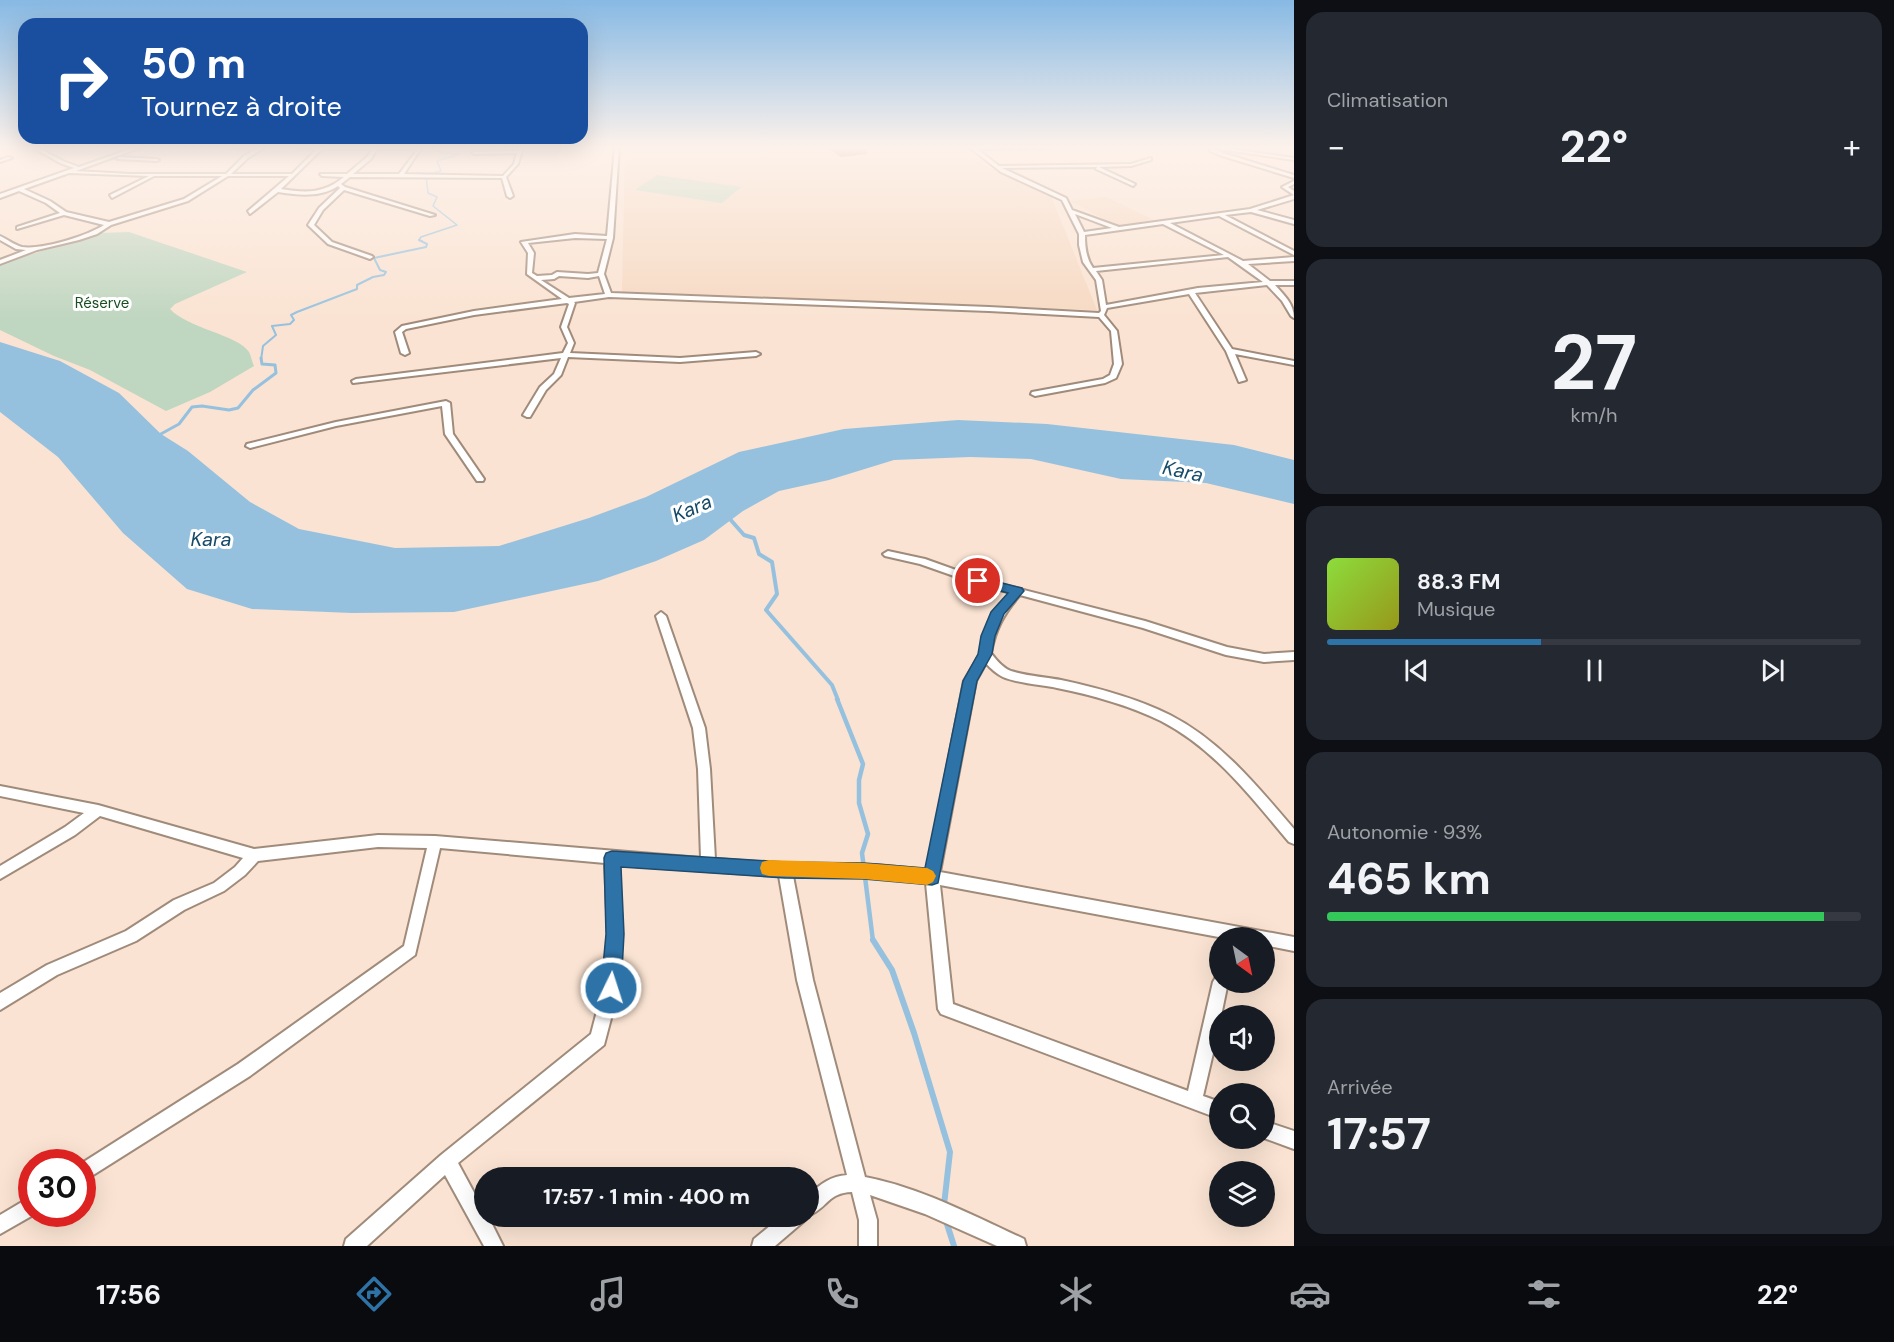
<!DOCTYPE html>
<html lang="fr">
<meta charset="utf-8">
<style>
:root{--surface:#171b24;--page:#242831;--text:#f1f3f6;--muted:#9ea1a6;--line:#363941;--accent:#2e73a8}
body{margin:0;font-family:"DM Sans",sans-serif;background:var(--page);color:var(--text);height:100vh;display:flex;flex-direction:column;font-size:22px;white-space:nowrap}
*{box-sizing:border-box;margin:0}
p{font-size:20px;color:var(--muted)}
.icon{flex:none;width:33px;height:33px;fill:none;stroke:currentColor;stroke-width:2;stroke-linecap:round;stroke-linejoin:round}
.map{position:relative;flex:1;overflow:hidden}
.details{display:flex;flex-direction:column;gap:12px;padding:12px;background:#0d0f14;width:600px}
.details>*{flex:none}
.banner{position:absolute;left:18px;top:18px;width:570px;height:126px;border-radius:18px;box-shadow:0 6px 24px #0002;background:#1a4fa0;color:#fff;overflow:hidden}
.needle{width:39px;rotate:147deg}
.tools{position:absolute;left:1209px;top:927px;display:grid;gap:12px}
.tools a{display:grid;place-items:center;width:66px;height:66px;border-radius:50%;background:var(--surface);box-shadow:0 6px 24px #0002;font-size:30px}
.speed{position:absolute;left:18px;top:1149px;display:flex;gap:12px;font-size:30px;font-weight:700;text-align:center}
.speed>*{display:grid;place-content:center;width:78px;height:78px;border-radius:50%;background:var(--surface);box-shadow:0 6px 24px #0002;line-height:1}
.speed .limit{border:9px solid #d22;background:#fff;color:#111}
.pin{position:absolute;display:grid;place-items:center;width:51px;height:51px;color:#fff;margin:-26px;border:3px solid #fff;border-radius:50%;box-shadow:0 2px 6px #0007}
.me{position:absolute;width:66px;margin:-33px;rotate:4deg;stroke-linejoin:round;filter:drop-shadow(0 0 4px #0008)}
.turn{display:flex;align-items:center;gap:21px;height:126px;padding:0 24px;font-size:27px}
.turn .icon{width:78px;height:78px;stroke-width:2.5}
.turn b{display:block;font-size:42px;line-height:51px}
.big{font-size:45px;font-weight:700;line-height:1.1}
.details .tile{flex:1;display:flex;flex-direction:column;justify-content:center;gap:9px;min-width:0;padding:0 21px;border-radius:18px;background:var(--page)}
.details .dial{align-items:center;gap:0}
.dial b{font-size:78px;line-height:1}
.song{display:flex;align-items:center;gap:18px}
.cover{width:72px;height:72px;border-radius:9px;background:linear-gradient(135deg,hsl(90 70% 55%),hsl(60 70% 35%))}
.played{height:6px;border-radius:3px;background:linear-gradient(90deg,var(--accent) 40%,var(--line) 40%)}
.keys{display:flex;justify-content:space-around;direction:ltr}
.heat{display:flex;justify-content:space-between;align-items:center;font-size:33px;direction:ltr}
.charge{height:9px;border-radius:4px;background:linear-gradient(90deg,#34c759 93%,var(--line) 0)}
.trip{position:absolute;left:474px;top:1167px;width:345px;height:60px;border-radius:30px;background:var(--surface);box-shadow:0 6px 24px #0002;font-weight:700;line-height:60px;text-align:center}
.menu{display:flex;height:96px;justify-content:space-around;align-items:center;background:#090b0e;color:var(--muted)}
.menu .icon{width:42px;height:42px}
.menu .active{color:var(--accent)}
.menu b{font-size:27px;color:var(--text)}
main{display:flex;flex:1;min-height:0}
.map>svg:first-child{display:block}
.built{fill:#f6d9c2}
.green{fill:#bfd6c0}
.water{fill:#95c1df}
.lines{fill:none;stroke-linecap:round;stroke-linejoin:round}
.stream-far5{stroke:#95c1df;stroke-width:1.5}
.stream-far4{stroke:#95c1df;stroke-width:2}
.stream-far3{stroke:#95c1df;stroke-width:3}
.stream-far2{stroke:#95c1df;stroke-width:4}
.stream-far1{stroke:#95c1df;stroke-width:4.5}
.stream{stroke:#95c1df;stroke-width:6}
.building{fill:#875855}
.street-casing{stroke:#a08b7b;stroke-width:4}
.street{fill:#fff;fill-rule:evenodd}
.route{fill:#2e73a8;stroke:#1e4b6d;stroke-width:1.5}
.slow{fill:#f59e0b}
.labels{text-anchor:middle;stroke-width:6;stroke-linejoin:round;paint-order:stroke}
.far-park-label{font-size:15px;fill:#194e21;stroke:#fff}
.water-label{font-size:20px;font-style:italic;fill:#154a68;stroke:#fff}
</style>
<main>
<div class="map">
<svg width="1294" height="1246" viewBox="0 0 1294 1246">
<rect width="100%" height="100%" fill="#fae3d2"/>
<g class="built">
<path d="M 625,147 L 965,147 L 988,167 L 1051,196 L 1097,310 L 622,292 Z"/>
<path d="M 1106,197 L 1154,220 L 1116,226 L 1070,201 Z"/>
</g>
<g class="green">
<path d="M 657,175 L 741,187 L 722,203 L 635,190 Z"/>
<path d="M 129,232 L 247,272 L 175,304 L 170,309 C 187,328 238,335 249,352 C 251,356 252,362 254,366 L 210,392 L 166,411 L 90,370 L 54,356 L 0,330 L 0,264 L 100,233 Z"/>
</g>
<path class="water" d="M 0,342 L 60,361 L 119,393 L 161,434 L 188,451 L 250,502 L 299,529 L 395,548 L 499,546 L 589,518 L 646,497 L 739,452 L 844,429 L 958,420 L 1047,424 L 1234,445 L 1294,460 L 1294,504 L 1206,483 L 1121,479 L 1031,459 L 970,457 L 894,460 L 829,480 L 779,491 L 743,511 L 704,540 L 656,561 L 598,581 L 454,612 L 352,613 L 252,609 L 187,589 L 123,533 L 58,457 L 0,412 Z"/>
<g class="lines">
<path class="stream-far5" d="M 422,241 L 419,240 L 421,237 L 457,225 L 433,206 L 437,197 L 428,193 L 426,175 L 441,171 L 437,161 L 460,154 L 442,153 L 431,147"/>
<path class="stream-far4" d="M 261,360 L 263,346 L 276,335 L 272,326 L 290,324 L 294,320 L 291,315 L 297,312 L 357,289 L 357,285 L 373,277 L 384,275 L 386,272 L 380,270 L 374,258 L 426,247 L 427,244 L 419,240"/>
<path class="stream-far3" d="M 159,435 L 179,424 L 192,407 L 202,406 L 229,410 L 238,408 L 253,390 L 276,373 L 275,365 L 262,364 L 261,358"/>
<path class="stream-far2" d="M 729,518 L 744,535 L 754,538 L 759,554 L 772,562 L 777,594 L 766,610 L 832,685 L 838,700"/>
<path class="stream-far1" d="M 837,699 L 863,764 L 859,780 L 859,803 L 868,834 L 862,853 L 873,941"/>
<g class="stream">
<path d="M 873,940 L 892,970 L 914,1033 L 950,1152 L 944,1205"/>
<path d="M 946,1221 L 954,1246"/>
</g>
</g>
<path class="building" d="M 826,147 L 867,147 L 867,154 L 841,157 Z"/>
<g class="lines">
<defs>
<g id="street">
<path d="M 32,147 L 37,147 L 63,161 L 79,167 L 136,147 L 142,147 L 76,171 L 130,174 L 226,174 L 244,156 L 258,148 L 222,147 L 265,147 L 248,158 L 231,174 L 292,174 L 317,149 L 293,147 L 422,147 L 404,174 L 503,176 L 514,164 L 517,153 L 474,154 L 472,152 L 518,151 L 519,147 L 523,147 L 518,164 L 506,177 L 513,196 L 510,198 L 507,196 L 502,178 L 350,177 L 341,184 L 345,187 L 435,215 L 430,216 L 344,190 L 323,210 L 314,225 L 332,242 L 372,256 L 373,257 L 370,259 L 328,244 L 308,225 L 319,208 L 340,188 L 338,186 C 320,198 297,195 278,192 L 250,214 L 248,211 L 289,176 L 228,176 L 188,201 L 111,225 L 97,234 L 79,240 L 37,250 L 0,264 L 0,260 L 26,250 L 16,249 L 0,240 L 0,236 C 7,239 14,245 22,247 C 42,250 87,236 104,225 L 64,215 L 17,229 L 17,227 L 60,213 L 46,203 L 19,191 L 0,198 L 0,194 L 74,168 L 60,163 ZM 322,149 L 373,149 L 367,157 L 347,174 L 320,174 L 322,176 L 344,177 C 323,194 306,193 281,189 ZM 377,149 L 418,149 L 399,174 L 353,174 L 371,159 ZM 69,173 L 149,176 L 110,195 L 112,198 L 154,176 L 222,176 L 184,199 L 109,222 L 66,212 L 50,201 L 24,189 Z"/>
<path d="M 615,147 L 619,147 L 613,238 L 604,274 L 611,293 L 989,307 L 1099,313 L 1101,311 L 1096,280 L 1083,262 L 1079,245 L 1079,234 L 1062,200 L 1001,172 L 969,147 L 1082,147 L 977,149 L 999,166 L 1131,164 L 1151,158 L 1151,160 L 1131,166 L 1099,167 L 1135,184 L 1133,186 L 1096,169 L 1097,167 L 1002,168 L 1066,198 L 1072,210 L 1119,227 L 1250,209 L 1294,195 L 1294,199 L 1257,210 L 1294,220 L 1294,224 L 1251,212 L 1225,215 L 1294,251 L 1294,255 L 1219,216 L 1170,223 L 1243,261 L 1294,257 L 1294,261 L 1248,264 L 1270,281 L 1294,281 L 1294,285 L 1275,285 C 1284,295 1294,304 1294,318 L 1291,316 L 1282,301 L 1267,285 L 1195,293 L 1232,349 L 1294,361 L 1294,365 L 1235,354 L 1246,380 L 1239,382 L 1226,351 L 1189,294 L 1107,308 L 1104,315 L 1117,331 L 1122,364 L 1116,378 L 1105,383 L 1035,396 L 1031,394 L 1032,392 L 1103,379 L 1110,375 L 1114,364 L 1111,331 L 1099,317 L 989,311 L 609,297 L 574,302 L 575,303 L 567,327 L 574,343 L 570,353 L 680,358 L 756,352 L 760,354 L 756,356 L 680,362 L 568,357 L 561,375 L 546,390 L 530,417 L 527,417 L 523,415 L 540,387 L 554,374 L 561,358 L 353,383 L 352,381 L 356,379 L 563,353 L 568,343 L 561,327 L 569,304 L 567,303 L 474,315 L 406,329 L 402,332 L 409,353 L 405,355 L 401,353 L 395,332 L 402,326 L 474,311 L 562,299 L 527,274 L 528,253 L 521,242 L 575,234 L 607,236 ZM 1075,214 L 1112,228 L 1084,232 ZM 1163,224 L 1224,255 L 1093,268 C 1086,258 1085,247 1085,235 ZM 575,238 L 607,239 L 598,273 L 588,274 L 557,272 L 552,275 L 537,276 L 532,273 L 534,253 L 528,243 ZM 1228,257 L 1263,282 L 1198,288 L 1106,305 L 1102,280 L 1096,271 ZM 559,276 L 588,278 L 599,276 L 605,294 L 569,298 L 541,280 L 554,279 Z"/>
<path d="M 1209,147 L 1213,147 L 1214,149 L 1223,153 L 1294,175 L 1294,178 L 1219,155 L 1210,151 Z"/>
<path d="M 1217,147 L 1294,158 L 1294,160 L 1218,149 Z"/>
<path d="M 8,157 L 12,158 L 0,162 L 0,160 Z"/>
<path d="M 119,157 L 157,159 L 159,160 L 157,161 L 117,159 Z"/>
<path d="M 1294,181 L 1294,184 L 1288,187 L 1294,191 L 1294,195 L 1282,187 Z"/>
<path d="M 446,401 L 450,403 L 453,434 L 484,479 L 483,481 L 477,481 L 445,434 L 442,406 L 336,426 L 250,448 L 246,446 L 247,444 L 336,422 Z"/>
<path d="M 888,551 L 925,559 L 981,579 L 1145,621 L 1227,647 L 1264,654 L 1294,652 L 1294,660 L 1264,662 L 1226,655 L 1143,628 L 1020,595 C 1004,613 995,630 991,653 C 996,660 1003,668 1011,671 C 1027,676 1045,677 1061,680 C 1098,688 1136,698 1170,715 C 1221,741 1257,786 1294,829 L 1294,844 L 1289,842 C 1251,797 1215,749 1161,721 C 1128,705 1092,695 1057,688 C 1042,685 1016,683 1003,677 C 997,674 990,668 986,663 L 976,681 L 940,872 L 1294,937 L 1294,951 L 1264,945 L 1264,938 L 1224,938 L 940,885 L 953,1004 L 1188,1091 L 1213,982 L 1216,977 L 1220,975 L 1220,982 L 1228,982 L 1221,1016 L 1220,1016 L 1220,1023 L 1203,1096 L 1220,1102 L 1220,1119 L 941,1014 L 938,1009 L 926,883 L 877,877 L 793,876 L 813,980 L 865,1177 C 919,1187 974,1216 1024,1239 L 1026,1246 L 997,1246 L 925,1214 L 870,1195 L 877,1220 L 877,1246 L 859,1246 L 859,1220 L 852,1192 C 827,1193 829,1207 808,1216 L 808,1195 C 821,1184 831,1176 847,1175 L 797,980 L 779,876 L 619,865 L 622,934 L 619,988 L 604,1045 L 458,1163 L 484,1211 L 484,1216 L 488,1216 L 503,1246 L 484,1246 L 445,1175 L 367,1246 L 344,1246 L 346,1239 L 441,1155 L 591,1034 L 603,988 L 608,934 L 605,863 L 440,848 L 415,955 L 250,1076 L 82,1182 L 82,1163 L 238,1064 L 404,946 L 427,848 L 378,847 L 258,861 L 245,875 L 224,891 L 184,910 L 136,941 L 57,975 L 0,1010 L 0,993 L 47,965 L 126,931 L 174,900 L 214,883 L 235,867 L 243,858 L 100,816 L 75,835 L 0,879 L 0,866 L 65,827 L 84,813 L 0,796 L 0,786 L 98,805 L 254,849 L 378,835 L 435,836 L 701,858 L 698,769 L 693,728 L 656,616 L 661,612 L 666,616 L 705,728 L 710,769 L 715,859 L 785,864 L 877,865 L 927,870 L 964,681 L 980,654 L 984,635 L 990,620 L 1011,593 L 974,583 L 920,564 L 885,556 L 883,554 Z"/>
<path d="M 1264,1121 L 1294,1131 L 1294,1149 L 1264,1138 Z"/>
<path d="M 32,1196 L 32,1214 L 35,1214 L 0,1234 L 0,1215 Z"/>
<path d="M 782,1216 L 806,1216 L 803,1222 L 775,1246 L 752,1246 L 754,1239 Z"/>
</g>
</defs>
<use href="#street" class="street-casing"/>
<use href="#street" class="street"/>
</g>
<linearGradient id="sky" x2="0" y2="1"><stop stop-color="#87b9e4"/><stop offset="0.46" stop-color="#fdf2eb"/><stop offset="1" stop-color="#fdf2eb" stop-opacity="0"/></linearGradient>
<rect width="1294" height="321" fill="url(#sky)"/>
<path class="route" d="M 978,577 L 1022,588 L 1024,591 L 1004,614 L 995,636 L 992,654 L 977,681 L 938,883 L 932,885 L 864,879 L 785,878 L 621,867 L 624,934 L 621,988 L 618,995 L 611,998 L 604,995 L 601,988 L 606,934 L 604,858 L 606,853 L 612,851 L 785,862 L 864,863 L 925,868 L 963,681 L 978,654 L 981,636 L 991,612 L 1008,593 L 974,584 L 972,581 L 974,578 Z"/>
<path class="slow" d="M 769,860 L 864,863 L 927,868 L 933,871 L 936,876 L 933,882 L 927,885 L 864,879 L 769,876 L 762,874 L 760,868 L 762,862 Z"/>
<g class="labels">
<g class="far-park-label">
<text x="102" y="308">Réserve</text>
</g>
<g class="water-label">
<text transform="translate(1183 471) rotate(12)" y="7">Kara</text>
<text transform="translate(692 508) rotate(-23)" y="7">Kara</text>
<text x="211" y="546">Kara</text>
</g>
</g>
</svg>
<div class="tools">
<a><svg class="needle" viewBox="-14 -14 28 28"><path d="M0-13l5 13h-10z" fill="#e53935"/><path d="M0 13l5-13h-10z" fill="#9ea1a6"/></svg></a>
<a><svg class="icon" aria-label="sound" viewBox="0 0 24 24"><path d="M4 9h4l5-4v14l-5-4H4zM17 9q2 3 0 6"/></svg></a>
<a><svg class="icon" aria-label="search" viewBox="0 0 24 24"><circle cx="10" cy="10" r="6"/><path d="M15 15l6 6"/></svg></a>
<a><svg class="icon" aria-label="layers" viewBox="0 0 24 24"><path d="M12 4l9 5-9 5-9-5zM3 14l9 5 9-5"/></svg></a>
</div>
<div class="speed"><div class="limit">30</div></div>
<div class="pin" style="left:978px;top:581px;background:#d93025"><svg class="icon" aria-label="arrive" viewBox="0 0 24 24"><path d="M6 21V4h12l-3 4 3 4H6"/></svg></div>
<svg class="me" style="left:611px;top:988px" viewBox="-20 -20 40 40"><circle r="17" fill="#2e73a8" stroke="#fff" stroke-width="3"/><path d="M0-11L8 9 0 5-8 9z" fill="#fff"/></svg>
<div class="trip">17:57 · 1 min · 400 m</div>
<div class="banner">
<div class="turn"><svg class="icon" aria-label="right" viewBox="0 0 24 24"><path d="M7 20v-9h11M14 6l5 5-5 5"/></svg><div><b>50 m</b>Tournez à droite</div></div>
</div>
</div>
<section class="details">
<div class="tile"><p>Climatisation</p>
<div class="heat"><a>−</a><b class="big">22°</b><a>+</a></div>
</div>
<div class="tile dial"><b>27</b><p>km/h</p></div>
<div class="tile">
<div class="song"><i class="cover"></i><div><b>88.3 FM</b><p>Musique</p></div></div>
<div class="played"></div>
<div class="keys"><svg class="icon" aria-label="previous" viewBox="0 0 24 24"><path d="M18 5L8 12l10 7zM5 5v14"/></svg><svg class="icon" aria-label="pause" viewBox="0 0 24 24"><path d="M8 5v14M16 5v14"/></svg><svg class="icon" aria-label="next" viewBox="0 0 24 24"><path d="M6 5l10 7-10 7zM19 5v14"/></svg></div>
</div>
<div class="tile"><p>Autonomie · 93%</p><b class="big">465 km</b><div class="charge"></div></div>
<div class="tile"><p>Arrivée</p><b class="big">17:57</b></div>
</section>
</main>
<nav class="menu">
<b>17:56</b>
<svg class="icon active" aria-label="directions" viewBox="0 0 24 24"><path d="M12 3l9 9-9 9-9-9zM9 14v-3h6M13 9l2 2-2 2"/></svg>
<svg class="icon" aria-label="music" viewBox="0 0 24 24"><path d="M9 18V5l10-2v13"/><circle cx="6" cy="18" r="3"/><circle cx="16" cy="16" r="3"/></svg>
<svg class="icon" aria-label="phone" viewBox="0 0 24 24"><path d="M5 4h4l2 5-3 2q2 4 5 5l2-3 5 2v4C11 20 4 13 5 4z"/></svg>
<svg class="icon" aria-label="climate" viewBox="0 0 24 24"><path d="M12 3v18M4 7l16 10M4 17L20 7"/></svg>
<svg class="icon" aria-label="car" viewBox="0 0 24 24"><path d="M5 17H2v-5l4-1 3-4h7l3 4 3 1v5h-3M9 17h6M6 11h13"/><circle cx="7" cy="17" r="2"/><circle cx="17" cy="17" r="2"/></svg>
<svg class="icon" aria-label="filters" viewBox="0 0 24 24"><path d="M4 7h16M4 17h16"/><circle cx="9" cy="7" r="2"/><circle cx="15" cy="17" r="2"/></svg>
<b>22°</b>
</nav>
